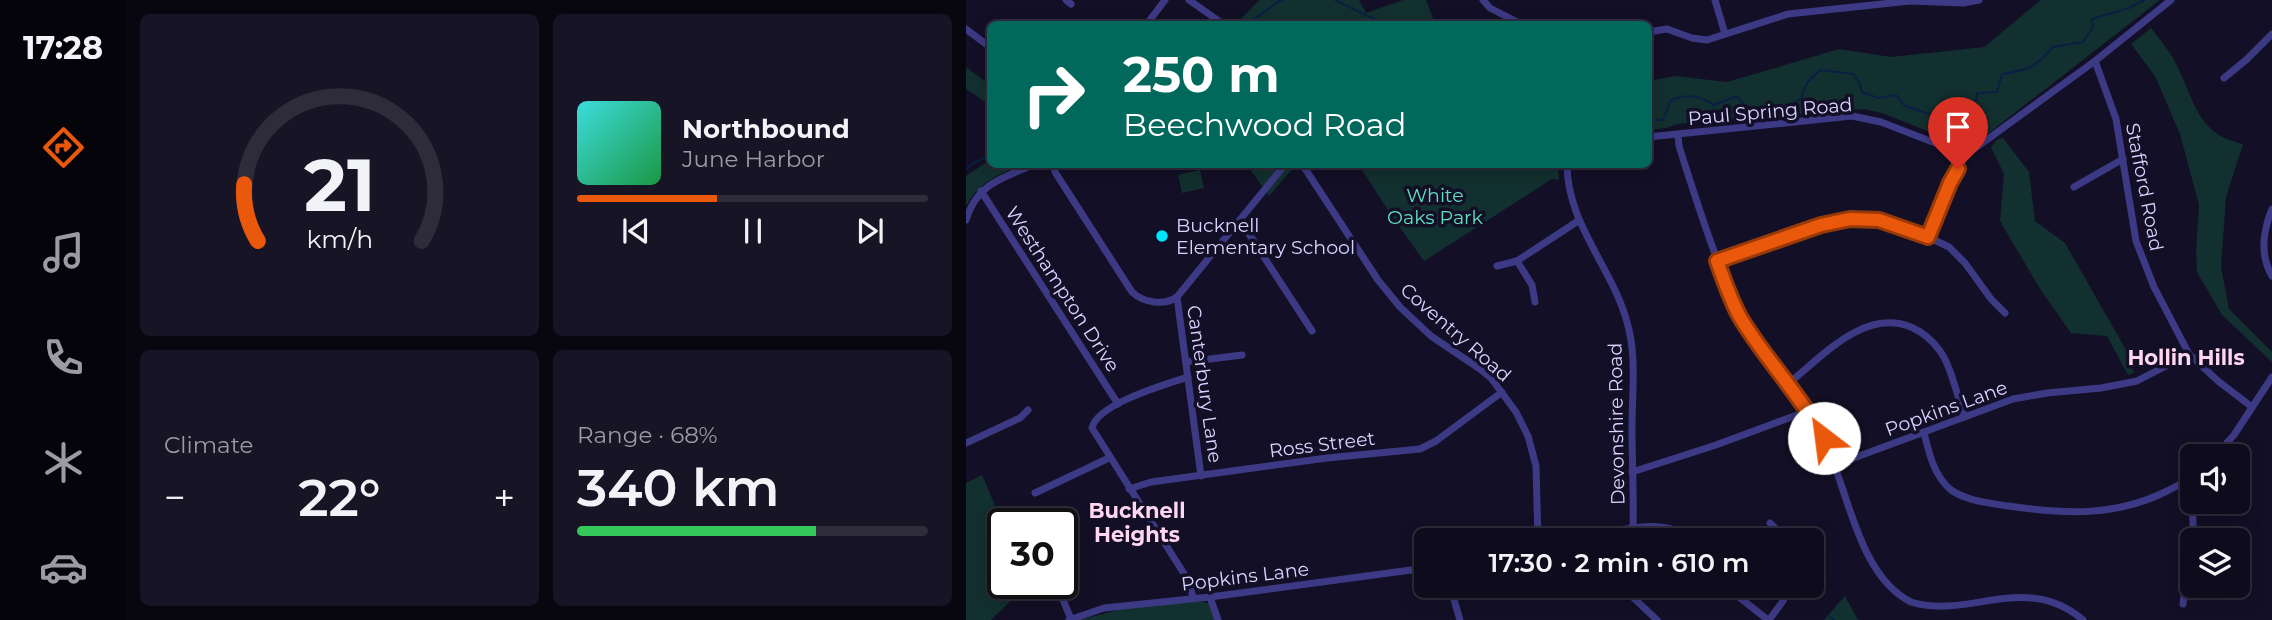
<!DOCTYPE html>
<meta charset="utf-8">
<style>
:root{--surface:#0e0b1c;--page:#171425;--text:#f1f3f6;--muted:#9b9ba3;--line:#2e2b3b;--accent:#ea580c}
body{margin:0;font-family:Montserrat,sans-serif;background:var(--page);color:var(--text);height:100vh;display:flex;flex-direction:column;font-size:26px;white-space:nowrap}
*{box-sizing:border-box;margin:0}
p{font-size:23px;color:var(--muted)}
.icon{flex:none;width:38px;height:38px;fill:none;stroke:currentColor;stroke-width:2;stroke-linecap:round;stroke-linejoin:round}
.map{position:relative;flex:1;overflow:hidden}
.sheet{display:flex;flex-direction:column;gap:14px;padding:14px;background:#08060f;width:840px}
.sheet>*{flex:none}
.hud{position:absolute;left:21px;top:21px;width:665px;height:147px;border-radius:10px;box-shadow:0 4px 18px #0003,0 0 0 2px var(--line);background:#00695c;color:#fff;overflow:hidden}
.controls{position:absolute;left:1214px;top:444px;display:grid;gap:14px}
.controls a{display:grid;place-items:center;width:70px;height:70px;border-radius:10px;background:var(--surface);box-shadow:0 4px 18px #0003,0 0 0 2px var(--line);font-size:35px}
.speed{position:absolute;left:21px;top:508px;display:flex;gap:14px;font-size:35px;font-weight:700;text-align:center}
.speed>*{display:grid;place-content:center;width:91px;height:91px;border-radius:50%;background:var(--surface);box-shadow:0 4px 18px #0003,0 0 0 2px var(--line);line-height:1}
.speed .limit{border:4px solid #111;border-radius:10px;background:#fff;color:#111}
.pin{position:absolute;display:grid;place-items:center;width:60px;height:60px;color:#fff;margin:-72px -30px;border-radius:50% 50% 50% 0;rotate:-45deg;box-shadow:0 0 7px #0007}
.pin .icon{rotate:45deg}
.me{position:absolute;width:77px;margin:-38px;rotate:330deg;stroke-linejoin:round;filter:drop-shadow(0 0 5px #0008)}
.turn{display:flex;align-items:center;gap:24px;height:147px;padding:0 21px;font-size:32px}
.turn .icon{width:91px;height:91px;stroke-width:2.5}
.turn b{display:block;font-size:49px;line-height:60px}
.big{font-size:52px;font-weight:600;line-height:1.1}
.sheet .widget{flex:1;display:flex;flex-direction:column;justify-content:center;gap:10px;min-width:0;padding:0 24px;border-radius:10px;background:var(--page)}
.sheet .dial{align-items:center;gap:0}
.dial svg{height:182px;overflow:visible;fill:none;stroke:var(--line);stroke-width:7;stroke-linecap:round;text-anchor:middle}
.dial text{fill:var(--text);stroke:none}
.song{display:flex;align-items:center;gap:21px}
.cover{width:84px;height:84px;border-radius:10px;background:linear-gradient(135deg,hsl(180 70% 55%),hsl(140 70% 35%))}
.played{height:7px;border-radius:4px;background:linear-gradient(90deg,var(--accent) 40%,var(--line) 40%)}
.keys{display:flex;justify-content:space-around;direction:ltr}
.heat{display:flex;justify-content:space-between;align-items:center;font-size:38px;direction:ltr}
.charge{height:10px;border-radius:5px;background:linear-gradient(90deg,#34c759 68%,var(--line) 0)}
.sheet .tiles{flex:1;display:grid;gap:14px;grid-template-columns:repeat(2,1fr)}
.trip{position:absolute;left:448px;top:528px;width:410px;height:70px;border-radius:10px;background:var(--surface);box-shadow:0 4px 18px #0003,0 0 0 2px var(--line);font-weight:600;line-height:70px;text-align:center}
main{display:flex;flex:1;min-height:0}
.tabs{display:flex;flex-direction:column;width:126px;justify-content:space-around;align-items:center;background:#06040b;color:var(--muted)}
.tabs .icon{width:49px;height:49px}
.tabs .on{color:var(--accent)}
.tabs b{font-size:32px;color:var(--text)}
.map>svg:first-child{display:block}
.green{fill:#12302f}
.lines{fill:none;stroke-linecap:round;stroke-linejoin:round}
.stream{stroke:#0a1f44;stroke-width:2}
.minor{stroke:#3d3a85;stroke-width:7}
.route-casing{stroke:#983908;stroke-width:18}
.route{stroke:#ea580c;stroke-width:12}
.poi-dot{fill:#00e5ff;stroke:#130f26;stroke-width:2.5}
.labels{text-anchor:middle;stroke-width:7;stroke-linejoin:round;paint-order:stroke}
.street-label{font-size:19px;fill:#d9d4ff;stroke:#130f26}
.park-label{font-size:19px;fill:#5fe0c0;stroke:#130f26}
.poi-label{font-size:19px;fill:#d9d4ff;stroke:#130f26;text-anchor:start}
.neighbourhood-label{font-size:21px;font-weight:bold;fill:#ffd6f0;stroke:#130f26}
</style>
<main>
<nav class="tabs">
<b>17:28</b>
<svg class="icon on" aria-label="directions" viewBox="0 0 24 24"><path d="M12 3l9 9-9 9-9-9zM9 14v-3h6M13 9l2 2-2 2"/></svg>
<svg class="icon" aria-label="music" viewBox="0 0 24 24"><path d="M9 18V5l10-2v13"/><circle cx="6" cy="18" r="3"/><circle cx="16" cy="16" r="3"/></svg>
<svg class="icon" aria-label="phone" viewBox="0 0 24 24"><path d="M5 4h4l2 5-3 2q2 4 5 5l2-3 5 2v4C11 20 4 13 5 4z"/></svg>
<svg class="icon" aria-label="climate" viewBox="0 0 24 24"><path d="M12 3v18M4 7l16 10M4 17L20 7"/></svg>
<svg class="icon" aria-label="car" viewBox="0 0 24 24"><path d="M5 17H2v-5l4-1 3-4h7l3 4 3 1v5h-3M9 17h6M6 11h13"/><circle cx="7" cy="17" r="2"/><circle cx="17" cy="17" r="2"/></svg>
</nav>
<section class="sheet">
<div class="tiles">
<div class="widget dial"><svg viewBox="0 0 100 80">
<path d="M14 69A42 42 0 1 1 86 69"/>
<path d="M14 69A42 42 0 0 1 8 44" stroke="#ea580c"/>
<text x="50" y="56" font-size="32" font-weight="700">21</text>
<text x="50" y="72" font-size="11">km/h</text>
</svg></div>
<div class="widget">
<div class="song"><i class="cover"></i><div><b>Northbound</b><p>June Harbor</p></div></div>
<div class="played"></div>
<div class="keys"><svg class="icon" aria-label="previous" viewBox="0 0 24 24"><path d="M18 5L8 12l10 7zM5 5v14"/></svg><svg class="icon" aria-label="pause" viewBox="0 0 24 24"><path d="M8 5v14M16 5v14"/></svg><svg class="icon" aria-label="next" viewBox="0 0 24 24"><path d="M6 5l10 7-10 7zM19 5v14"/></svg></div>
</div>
<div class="widget"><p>Climate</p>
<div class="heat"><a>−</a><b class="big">22°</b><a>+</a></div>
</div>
<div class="widget"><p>Range · 68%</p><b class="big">340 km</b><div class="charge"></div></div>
</div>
</section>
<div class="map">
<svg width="1306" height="620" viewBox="0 0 1306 620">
<rect width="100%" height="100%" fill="#130f26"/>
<g class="green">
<path d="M 293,0 L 393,0 L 400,13 L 437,0 L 460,0 L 469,24 L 270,24 Z"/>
<path d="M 1075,0 L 1194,0 L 1015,139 L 1001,143 L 989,142 L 916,113 L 898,109 L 711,124 L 700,128 L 683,130 L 683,81 L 709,76 L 761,82 L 873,49 L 925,57 L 1018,47 Z"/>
<path d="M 1185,28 C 1193,39 1204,51 1210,64 C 1229,100 1230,134 1277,144 L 1260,197 L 1255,267 L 1263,309 L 1306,352 L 1306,362 L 1256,315 L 1231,272 L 1230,251 L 1233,205 L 1214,134 L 1189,76 L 1165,44 Z"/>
<path d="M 0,67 L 24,85 L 24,105 L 0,89 Z"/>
<path d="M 1037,138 L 1063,172 L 1069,221 L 1099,243 L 1160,350 L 1168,373 L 1162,375 L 1141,336 L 1105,333 L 1074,289 L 1034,221 L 1038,174 L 1025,147 L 1032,139 Z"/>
<path d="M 24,160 L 24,164 L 54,165 C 32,175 11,183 0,207 L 0,176 Z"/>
<path d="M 281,165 L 330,165 L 303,196 Z"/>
<path d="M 393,165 L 592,165 L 593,180 L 586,179 L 458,261 L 425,215 Z"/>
<path d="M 234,170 L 238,188 L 216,193 L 212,175 Z"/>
<path d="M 16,475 L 37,524 L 37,583 L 63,583 L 25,620 L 0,620 L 0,483 Z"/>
<path d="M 879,596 L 892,620 L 858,620 Z"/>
<path d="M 227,601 L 243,603 L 250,620 L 113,620 L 152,610 Z"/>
</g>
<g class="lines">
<g class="stream">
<path d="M 369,0 L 410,20 L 438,24"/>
<path d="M 282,24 L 313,1 L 317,0"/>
<path d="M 682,98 L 686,120 L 697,120 L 705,100 C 722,94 732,95 748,105 L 771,96 C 790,121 800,102 825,106 L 835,98 L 841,83 L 854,70 L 887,74 L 893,82 L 896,92 L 912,98 L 930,95 L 939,106 L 996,125 L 1007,121 L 1011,93 L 1031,92 L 1036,74 C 1063,70 1070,67 1087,47 L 1117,42 L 1127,27 L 1126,19 L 1163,8 L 1178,0"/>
<path d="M 0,169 L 6,164 L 24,155"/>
<path d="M 863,616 L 868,620"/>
</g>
<g class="minor">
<path d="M 100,0 L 105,4"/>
<path d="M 223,0 L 257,24"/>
<path d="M 517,0 L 524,8 L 555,24"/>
<path d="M 749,0 L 759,34"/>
<path d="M 181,24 L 199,0"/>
<path d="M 0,29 L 24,47"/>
<path d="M 682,32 L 701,29 L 726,38 L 741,40 L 822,14 L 944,1 L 997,3 L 1013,0"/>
<path d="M 1129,61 L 1150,119 L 1170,241 L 1188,287 L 1223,354 L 1252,381 L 1286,407"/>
<path d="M 1258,78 L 1280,60 L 1306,34"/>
<path d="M 712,135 L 713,146 C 724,181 735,216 748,251 C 755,273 762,295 773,315 C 798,358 835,393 857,437 C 882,487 891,575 945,602 C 1002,620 1060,571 1117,620"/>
<path d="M 682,137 L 886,116 L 915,122 L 1000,155 L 1129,61 L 1205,0"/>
<path d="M 88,164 L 89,172 L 166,292 C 178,303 198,306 211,297 L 317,167 L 322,164"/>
<path d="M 336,164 L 412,280 L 434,307 L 465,336 L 514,369 L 525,378 L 550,412 L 562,436 L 570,466 L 572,541"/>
<path d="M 601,164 C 601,224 646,267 661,322 C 671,356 666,392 666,428 C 666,461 668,495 667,529"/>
<path d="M 1108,187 L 1157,159"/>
<path d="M 15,191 L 152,404"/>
<path d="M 1306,209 C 1297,231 1293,254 1306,276"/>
<path d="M 0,220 C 11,183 37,178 69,164"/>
<path d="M 272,222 L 283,234 L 346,331"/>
<path d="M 962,237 L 984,183 L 1000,155"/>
<path d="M 551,261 L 566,285 L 569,302"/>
<path d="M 751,261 L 870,221 L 899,218 L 913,220 L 962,237 L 983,247 L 999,263 L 1025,299 L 1039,313"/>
<path d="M 531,266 L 551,261 L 612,221"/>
<path d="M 211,297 L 235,476"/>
<path d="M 220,362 L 276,355"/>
<path d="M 222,377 C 200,384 131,404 126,428 L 222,580 L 227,597"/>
<path d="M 823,383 C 856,357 898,308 945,327 C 956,332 967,341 974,351 C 986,368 991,397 999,417"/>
<path d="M 958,433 C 963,453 968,476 985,490 C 1001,501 1023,503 1042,506 C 1097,514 1148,517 1199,492 C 1209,487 1218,483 1227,476"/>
<path d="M 0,443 L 54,418 L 62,410"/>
<path d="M 1248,457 L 1268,435 L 1306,377"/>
<path d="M 869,465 L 1047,399 L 1081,393 L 1135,388 L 1171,381 L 1223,354"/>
<path d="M 666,472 L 750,445 L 842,411"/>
<path d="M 163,489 L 185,482 L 361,458 L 454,449 L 470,441 L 536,392"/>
<path d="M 69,493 L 143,458"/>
<path d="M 804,523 L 813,532 L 816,541"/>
<path d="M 605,541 C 643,533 697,513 729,541"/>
<path d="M 90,583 L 105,619"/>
<path d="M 484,586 L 494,620"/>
<path d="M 655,586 L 691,620"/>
<path d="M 759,586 L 802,620"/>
<path d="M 244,597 L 252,620"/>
<path d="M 1217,604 C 1222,563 1235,522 1220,481"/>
<path d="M 103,620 L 138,608 L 244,597 L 460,568"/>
<path d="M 803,620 L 817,601 L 823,586"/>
</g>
</g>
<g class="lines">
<defs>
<path id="route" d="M 858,438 C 834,394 799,359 774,317 C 764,299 758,280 751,261 L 855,225 L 884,219 L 913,220 L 962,237 L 984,183 L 992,169"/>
</defs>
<use href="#route" class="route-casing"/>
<use href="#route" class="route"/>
</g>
<circle class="poi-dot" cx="196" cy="236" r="7"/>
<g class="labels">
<g class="street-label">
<text transform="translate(804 111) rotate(-5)" y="7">Paul Spring Road</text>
<text transform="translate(1179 187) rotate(79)" y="7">Stafford Road</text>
<text transform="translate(97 289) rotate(57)" y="7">Westhampton Drive</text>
<text transform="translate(490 332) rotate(41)" y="7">Coventry Road</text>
<text transform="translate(239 384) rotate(82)" y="7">Canterbury Lane</text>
<text transform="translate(980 408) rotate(-20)" y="7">Popkins Lane</text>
<text transform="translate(650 424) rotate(-91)" y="7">Devonshire Road</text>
<text transform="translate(356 444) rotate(-7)" y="7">Ross Street</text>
<text transform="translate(279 576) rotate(-7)" y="7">Popkins Lane</text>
</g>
<g class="park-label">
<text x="469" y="202">White<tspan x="469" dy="22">Oaks Park</tspan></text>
</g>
<g class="poi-label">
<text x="210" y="232">Bucknell<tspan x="210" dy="22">Elementary School</tspan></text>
</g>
<g class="neighbourhood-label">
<text x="1220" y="365">Hollin Hills</text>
<text x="171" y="518">Bucknell<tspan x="171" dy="24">Heights</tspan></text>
</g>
</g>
</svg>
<div class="controls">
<a><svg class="icon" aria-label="sound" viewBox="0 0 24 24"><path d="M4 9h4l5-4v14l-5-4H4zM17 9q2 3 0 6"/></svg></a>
<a><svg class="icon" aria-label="layers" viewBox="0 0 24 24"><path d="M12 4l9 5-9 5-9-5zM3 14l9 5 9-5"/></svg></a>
</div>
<div class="speed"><div class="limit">30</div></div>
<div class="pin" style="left:992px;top:169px;background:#d93025"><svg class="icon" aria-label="arrive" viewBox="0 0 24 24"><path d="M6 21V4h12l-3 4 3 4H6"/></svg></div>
<svg class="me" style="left:858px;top:438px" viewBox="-20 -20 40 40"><circle r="19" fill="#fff"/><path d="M0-13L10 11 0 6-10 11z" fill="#ea580c"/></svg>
<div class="trip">17:30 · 2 min · 610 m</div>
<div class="hud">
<div class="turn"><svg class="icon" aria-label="right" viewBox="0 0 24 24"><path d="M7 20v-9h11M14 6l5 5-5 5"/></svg><div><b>250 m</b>Beechwood Road</div></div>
</div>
</div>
</main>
